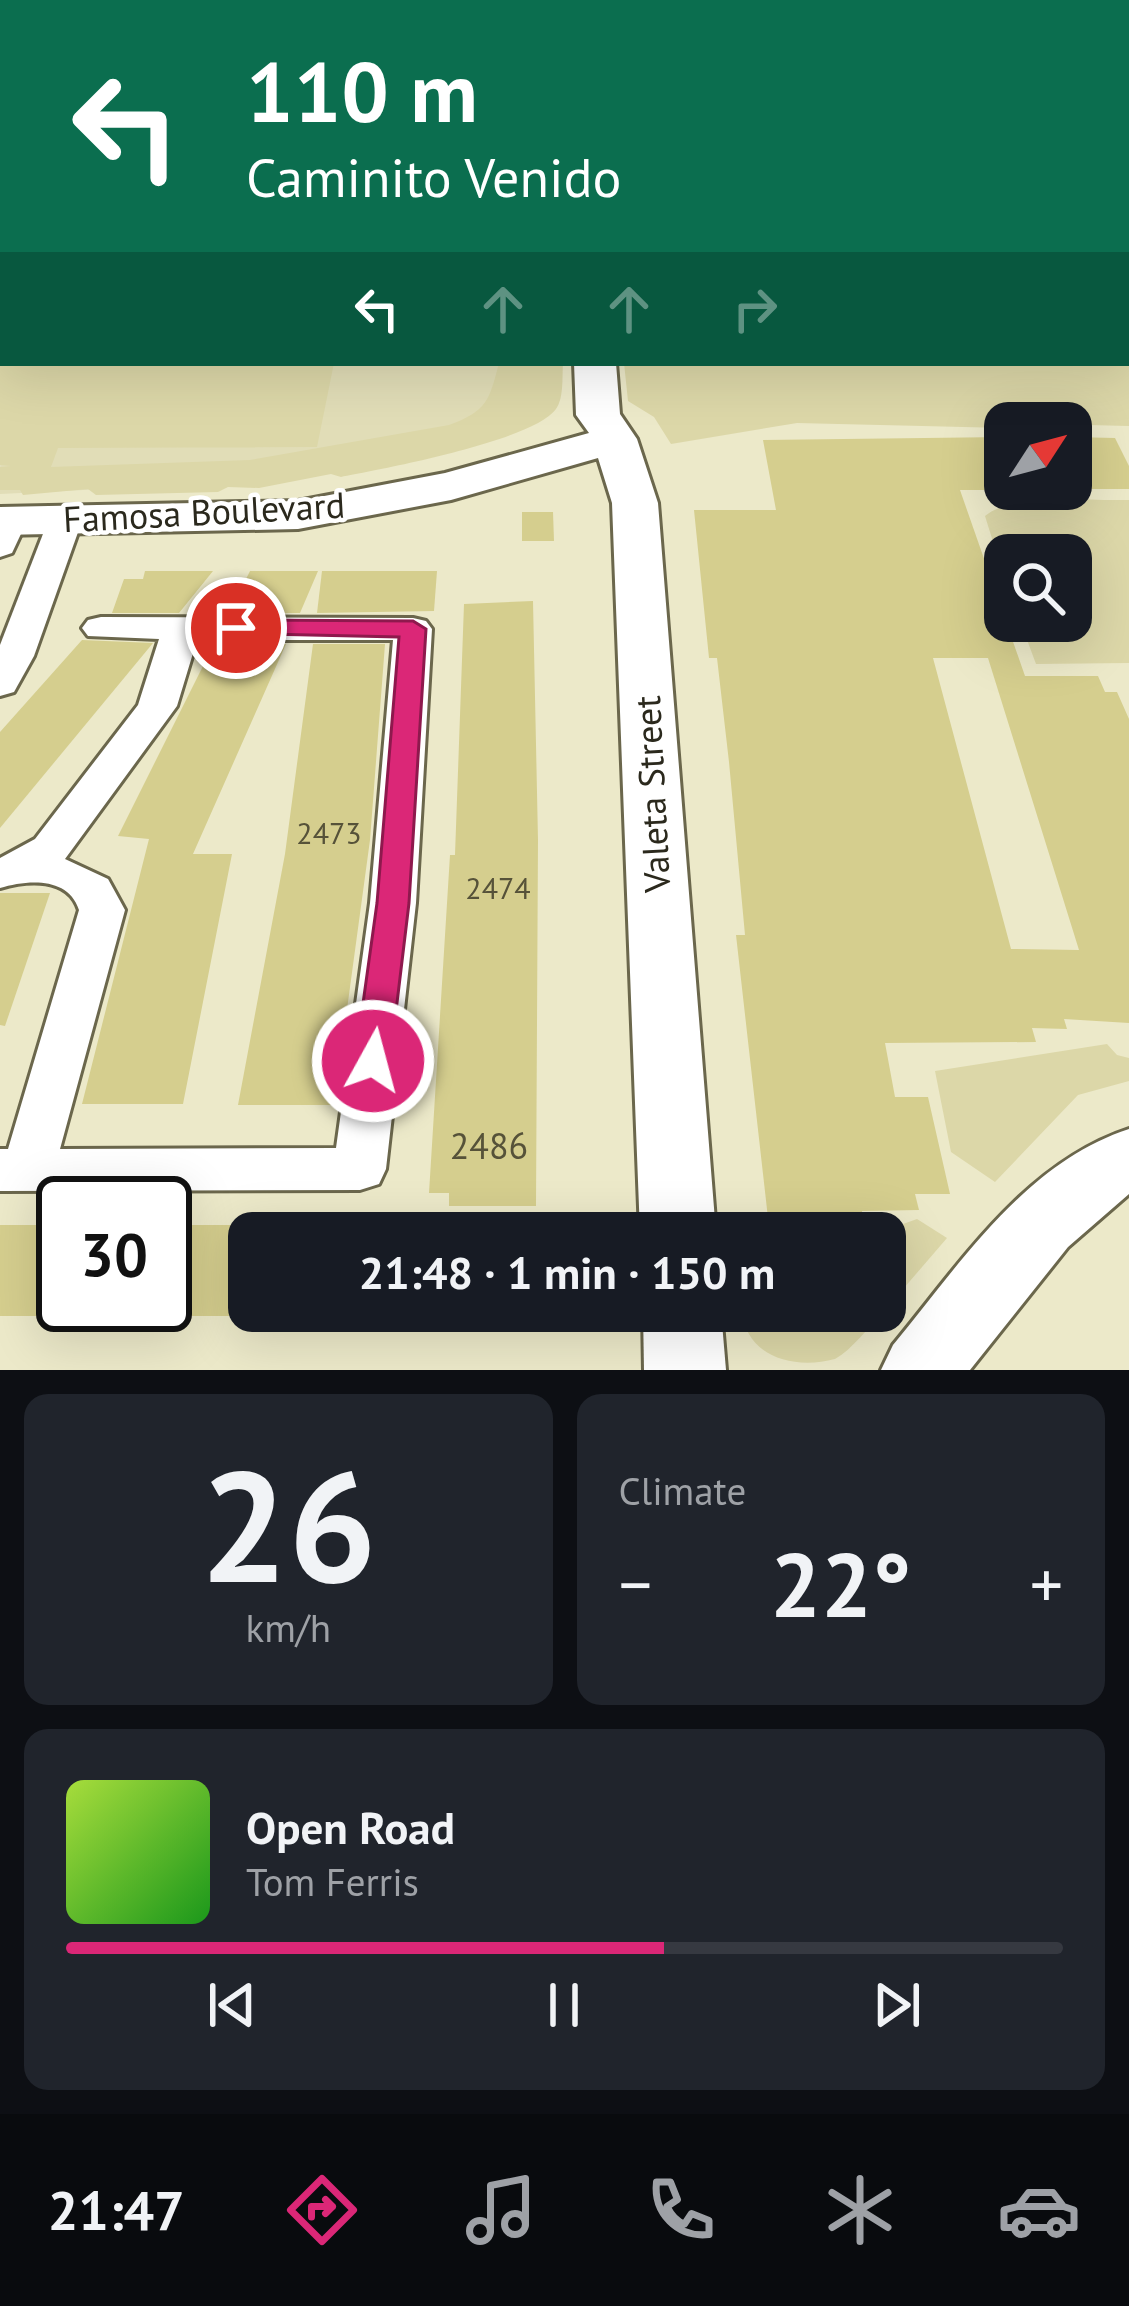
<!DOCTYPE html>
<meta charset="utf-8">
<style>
:root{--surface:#171b24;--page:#20242c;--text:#f1f3f6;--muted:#9ea1a6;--line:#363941;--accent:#db2777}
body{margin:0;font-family:"PT Sans",sans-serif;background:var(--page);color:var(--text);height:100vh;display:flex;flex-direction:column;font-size:45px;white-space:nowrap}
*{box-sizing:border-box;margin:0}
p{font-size:39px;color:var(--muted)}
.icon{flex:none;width:66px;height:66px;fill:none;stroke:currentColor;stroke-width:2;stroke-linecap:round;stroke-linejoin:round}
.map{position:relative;height:1370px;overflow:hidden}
.drawer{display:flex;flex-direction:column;gap:24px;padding:24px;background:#0d0f14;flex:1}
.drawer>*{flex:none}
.top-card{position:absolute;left:0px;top:0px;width:1131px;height:366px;box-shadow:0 12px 48px #0002;background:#0b6e4f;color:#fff;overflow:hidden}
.needle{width:78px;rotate:54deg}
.controls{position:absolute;left:984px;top:402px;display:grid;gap:24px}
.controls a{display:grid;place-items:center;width:108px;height:108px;border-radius:24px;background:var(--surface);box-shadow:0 12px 48px #0002;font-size:60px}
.speed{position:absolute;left:36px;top:1176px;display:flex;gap:24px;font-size:60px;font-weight:700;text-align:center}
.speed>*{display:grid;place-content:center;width:156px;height:156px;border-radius:50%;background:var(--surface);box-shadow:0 12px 48px #0002;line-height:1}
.speed .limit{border:6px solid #111;border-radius:18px;background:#fff;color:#111}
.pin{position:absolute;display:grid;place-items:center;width:102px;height:102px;color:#fff;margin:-51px;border:6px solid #fff;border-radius:50%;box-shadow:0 3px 12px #0007}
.me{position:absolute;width:132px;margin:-66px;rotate:7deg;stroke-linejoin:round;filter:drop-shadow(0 0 9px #0008)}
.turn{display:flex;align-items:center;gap:42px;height:252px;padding:0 48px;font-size:54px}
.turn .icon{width:156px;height:156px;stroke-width:2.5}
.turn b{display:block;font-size:84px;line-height:102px}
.lanes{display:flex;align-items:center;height:114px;padding:0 48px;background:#0003;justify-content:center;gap:60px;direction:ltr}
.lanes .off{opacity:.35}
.big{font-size:90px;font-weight:700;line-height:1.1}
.drawer .card{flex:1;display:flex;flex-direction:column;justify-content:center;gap:18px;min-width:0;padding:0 42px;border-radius:24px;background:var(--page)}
.drawer .dial{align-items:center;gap:0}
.dial b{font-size:156px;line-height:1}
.song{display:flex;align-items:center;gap:36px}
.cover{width:144px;height:144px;border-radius:18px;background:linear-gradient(135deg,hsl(80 70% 55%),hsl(120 70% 35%))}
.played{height:12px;border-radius:6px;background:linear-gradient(90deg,var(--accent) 60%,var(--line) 60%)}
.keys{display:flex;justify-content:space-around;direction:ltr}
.heat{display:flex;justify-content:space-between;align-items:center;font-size:66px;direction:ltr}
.drawer .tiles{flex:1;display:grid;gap:24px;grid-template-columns:1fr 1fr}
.card:last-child{grid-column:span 2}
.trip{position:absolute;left:228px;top:1212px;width:678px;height:120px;border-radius:24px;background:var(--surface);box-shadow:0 12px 48px #0002;font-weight:700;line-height:120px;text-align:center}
.tabs{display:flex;height:192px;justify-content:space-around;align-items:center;background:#090b0e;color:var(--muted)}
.tabs .icon{width:84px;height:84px}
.tabs .active{color:var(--accent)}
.tabs b{font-size:54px;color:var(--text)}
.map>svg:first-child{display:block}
.built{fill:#e1ddb7}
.green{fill:#dcd7a8}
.building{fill:#d5ce8e;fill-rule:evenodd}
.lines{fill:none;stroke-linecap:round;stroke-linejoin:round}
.street-casing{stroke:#6b674c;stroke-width:6}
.secondary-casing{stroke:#6b674c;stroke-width:6}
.street{fill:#fff;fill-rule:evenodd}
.secondary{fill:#fff;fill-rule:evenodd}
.route{fill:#db2777;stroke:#8e194d;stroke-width:3}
.labels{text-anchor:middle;stroke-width:9;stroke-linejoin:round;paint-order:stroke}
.number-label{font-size:30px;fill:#565239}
.street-label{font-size:36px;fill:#2b291d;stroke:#fff}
.near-number-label{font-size:36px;fill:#565239}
</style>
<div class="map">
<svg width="1129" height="1370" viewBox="0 0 1129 1370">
<rect width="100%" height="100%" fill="#ece9c9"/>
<path class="built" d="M 3,132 L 3,363 L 552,363 L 548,414 L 291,480 L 0,494 Z"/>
<g class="green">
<path d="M 0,0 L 378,0 L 3,3 L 0,133 Z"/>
<path d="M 1129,228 L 1129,426 L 1005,423 L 1005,428 L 797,423 L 671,444 L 654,417 L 628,401 L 624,363 L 1128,363 Z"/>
<path d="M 0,290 L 3,363 L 334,363 L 317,447 L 58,448 L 51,467 L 250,460 L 449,425 C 487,411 489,401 499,363 L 563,363 C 562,377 564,398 556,409 C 533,441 383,469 341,477 L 331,474 L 259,488 L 228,487 L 218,492 L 96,495 L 88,489 L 23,495 L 20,490 L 0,490 L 0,467 L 11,466 L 0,465 Z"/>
<path d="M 1129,500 L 1129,663 L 1036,664 L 1020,621 L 1071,621 L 1071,555 L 1005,555 L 1005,580 L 985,516 C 1014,492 1091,501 1129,500 Z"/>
<path d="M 1107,1044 L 1117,1055 L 1129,1058 L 1129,1081 L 1078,1095 L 995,1182 L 951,1152 L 935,1071 Z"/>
<path d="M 917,1219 L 947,1238 L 885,1310 L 885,1233 L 878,1233 Z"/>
<path d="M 742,1311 L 884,1311 C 869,1326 853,1349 835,1359 C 794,1370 746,1357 742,1311 Z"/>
</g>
<g class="building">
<path d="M 1005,437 L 1005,490 L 960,490 L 1025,676 L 1098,676 L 1105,692 L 1117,692 L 1129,719 L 1129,1023 L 1064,1019 L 1067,1029 L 1032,1028 L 1036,1042 L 885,1043 L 895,1097 L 928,1097 L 950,1194 L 915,1194 L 919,1210 L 862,1211 L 864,1224 L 769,1227 L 736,935 L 745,935 L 729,762 L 717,658 L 709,658 L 694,510 L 776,510 L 763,440 ZM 933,658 L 988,658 L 1079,950 L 1011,949 Z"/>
<path d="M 1071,437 L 1115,438 L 1129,466 L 1129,489 L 1071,489 Z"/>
<path d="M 522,512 L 553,512 L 554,541 L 522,541 Z"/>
<path d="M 145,571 L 213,571 L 179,613 L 112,613 L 124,579 L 143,579 Z"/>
<path d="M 250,571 L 318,571 L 300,613 L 229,613 Z"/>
<path d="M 322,571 L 437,571 L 434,611 L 317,613 Z"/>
<path d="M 533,601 L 538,840 L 536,1206 L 449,1206 L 449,1193 L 429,1193 L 450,855 L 455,855 L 464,604 Z"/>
<path d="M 82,640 L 153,643 L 0,828 L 0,732 Z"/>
<path d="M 214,644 L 286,644 L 193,854 L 232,854 L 183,1104 L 82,1104 L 149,839 L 118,836 Z"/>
<path d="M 313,644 L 385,644 L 370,840 L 334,1105 L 238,1105 L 285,854 Z"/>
<path d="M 0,893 L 50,893 L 5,1026 L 0,1025 Z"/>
<rect x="0" y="1225" width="63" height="91"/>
<rect x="165" y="1225" width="84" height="91"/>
</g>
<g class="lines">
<defs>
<g id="street">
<rect x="577" y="0" width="20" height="3"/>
<path d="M 718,0 L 738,0 L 739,3 L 719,3 Z"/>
<path d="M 978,0 L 998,0 L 1000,3 L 980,3 Z"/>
<path d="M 10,511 L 22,514 L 27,521 L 12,553 L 0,557 L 0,513 Z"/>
<path d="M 65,511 L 77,514 L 82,521 L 34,656 L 14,692 L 0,696 L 0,645 L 48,521 L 53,514 Z"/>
<path d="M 101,617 L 413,618 L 426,621 L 432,629 L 416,903 L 386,1169 L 379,1184 L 360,1190 L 0,1191 L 0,1149 L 8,1149 L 79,910 C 68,876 27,880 0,888 L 0,858 L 35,839 L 138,705 L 159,639 L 88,636 L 82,628 L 88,620 ZM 197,640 L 393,640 L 370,903 L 336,1148 L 60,1149 L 125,910 L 108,879 L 65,859 L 177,706 Z"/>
</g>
<g id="secondary">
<rect x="1128" y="102" width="1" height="18"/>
<path d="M 574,363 L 616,363 L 620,414 L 637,439 L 658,503 L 716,1233 L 640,1233 L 612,503 L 598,458 L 451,500 L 298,529 L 0,535 L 0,507 L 298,501 L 445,473 L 589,433 L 576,415 Z"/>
<path d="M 1129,1129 L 1129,1194 L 1068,1247 L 970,1370 L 881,1370 L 893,1345 C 960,1264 1025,1163 1129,1129 Z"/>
<path d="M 643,1311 L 721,1311 L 726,1370 L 644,1370 Z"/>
</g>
</defs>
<use href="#street" class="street-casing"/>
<use href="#secondary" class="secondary-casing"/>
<use href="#street" class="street"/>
<use href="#secondary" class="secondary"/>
</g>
<path class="route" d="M 236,620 L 413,621 L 426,629 L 409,903 L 390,1061 L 385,1070 L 373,1074 L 360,1070 L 355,1061 L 377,903 L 399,637 L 227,633 L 223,628 Z"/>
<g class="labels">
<g class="number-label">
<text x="329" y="844">2473</text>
<text x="498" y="899">2474</text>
</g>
<g class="street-label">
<text transform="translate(204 512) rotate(-3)" y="13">Famosa Boulevard</text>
<text transform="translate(652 794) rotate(-93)" y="13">Valeta Street</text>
</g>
<g class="near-number-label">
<text x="489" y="1159">2486</text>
</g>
</g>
</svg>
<div class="controls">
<a><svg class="needle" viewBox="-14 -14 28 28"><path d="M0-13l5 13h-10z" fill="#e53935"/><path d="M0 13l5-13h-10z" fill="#9ea1a6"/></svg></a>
<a><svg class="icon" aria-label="search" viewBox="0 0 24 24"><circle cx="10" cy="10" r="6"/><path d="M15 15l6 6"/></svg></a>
</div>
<div class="speed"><div class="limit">30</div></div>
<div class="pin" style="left:236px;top:628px;background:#d93025"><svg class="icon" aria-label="arrive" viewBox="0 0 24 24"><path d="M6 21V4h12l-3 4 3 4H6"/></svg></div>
<svg class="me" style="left:373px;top:1061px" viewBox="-20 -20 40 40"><circle r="17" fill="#db2777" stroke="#fff" stroke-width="3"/><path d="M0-11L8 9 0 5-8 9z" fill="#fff"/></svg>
<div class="trip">21:48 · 1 min · 150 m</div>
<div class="top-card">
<div class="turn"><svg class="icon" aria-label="left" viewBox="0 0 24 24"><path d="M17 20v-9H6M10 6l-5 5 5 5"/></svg><div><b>110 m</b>Caminito Venido</div></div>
<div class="lanes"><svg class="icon" aria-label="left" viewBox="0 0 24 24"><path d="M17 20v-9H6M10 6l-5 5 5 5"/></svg><svg class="icon off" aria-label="ahead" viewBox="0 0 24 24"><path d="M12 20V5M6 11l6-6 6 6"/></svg><svg class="icon off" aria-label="ahead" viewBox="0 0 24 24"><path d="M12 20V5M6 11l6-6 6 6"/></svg><svg class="icon off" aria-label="right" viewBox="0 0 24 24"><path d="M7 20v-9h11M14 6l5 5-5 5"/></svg></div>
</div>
</div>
<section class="drawer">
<div class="tiles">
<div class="card dial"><b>26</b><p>km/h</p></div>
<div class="card"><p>Climate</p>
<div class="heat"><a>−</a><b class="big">22°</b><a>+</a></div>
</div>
<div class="card">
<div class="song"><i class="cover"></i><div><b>Open Road</b><p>Tom Ferris</p></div></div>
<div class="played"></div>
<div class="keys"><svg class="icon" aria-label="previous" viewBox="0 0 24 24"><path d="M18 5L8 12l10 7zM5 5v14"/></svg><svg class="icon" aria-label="pause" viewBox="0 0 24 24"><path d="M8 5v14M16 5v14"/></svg><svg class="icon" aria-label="next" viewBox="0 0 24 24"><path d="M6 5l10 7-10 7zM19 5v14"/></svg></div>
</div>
</div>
</section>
<nav class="tabs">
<b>21:47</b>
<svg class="icon active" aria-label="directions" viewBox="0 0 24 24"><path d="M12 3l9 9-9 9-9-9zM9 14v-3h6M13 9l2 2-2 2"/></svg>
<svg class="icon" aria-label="music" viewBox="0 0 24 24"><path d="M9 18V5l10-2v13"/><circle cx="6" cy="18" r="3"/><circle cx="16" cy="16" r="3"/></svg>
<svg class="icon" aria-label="phone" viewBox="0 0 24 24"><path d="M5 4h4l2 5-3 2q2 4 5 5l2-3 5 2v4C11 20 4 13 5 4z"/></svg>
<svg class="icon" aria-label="climate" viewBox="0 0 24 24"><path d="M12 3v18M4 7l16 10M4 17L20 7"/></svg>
<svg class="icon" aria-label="car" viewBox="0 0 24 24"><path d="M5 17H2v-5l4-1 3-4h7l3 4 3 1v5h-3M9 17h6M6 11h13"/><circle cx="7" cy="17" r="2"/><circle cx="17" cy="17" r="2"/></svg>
</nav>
